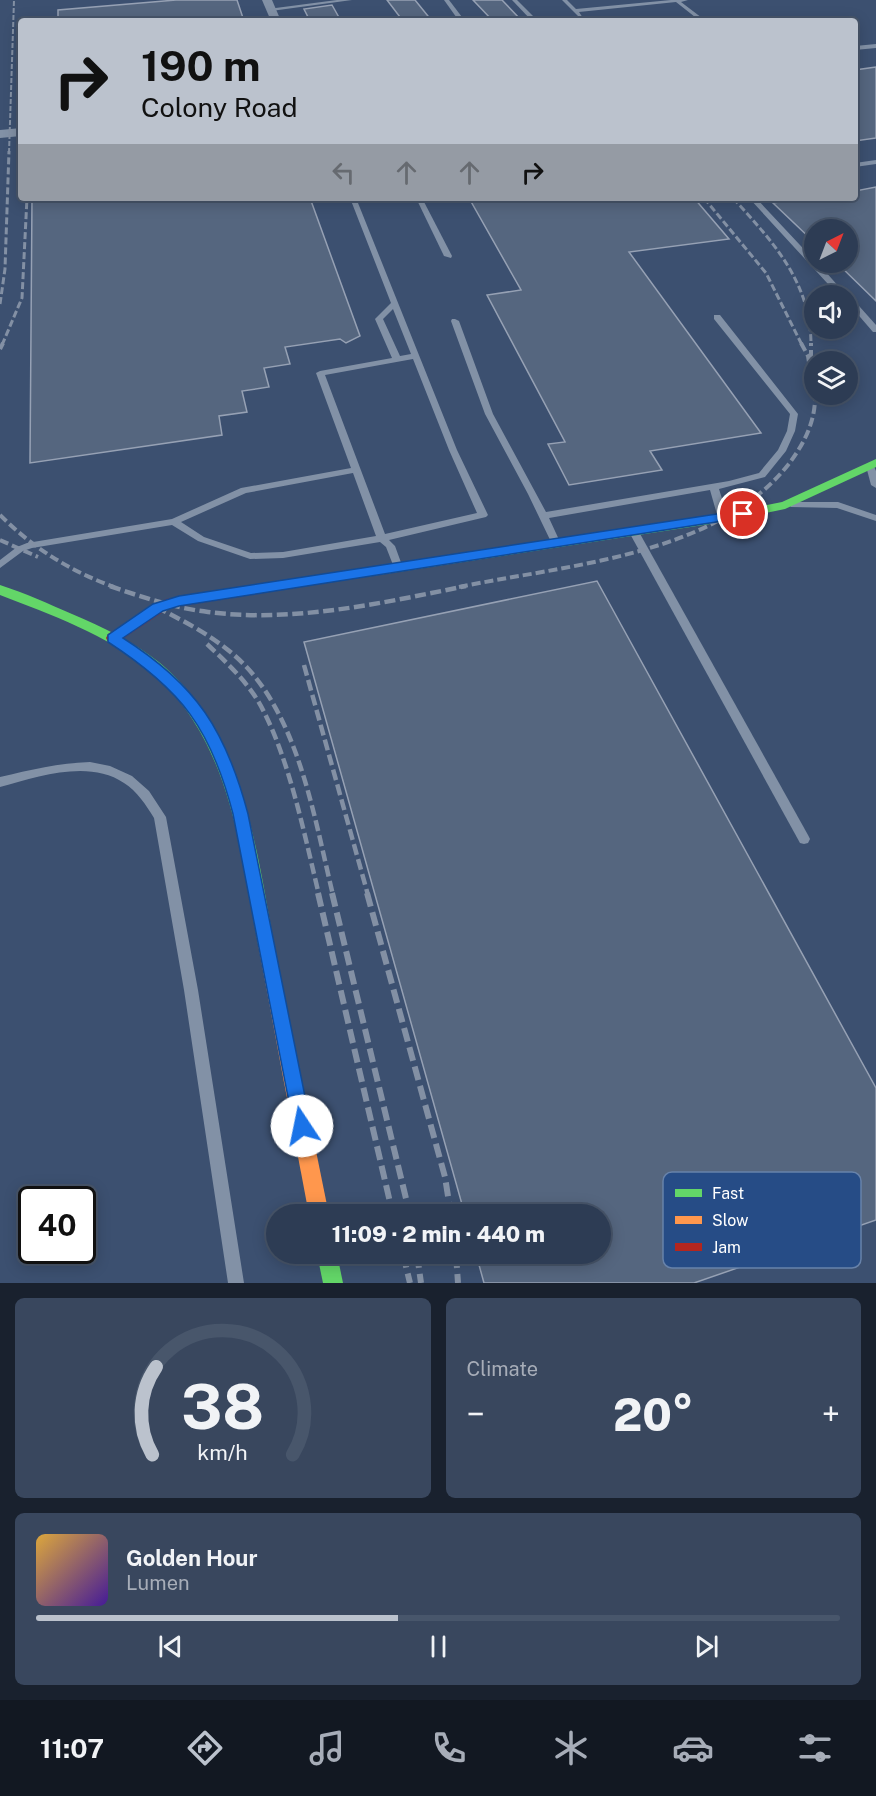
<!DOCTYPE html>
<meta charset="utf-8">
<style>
:root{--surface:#2d3c54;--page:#39475e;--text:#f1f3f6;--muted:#a7adb8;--line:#48566b;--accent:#bbc2cd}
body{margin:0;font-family:"Public Sans",sans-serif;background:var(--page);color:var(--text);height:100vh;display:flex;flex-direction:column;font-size:22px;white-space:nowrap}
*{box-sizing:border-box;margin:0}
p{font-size:20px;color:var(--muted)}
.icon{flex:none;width:33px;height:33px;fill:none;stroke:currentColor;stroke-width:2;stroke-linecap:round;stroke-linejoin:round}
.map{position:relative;height:1283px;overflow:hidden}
.sheet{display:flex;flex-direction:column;gap:15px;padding:15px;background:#19212e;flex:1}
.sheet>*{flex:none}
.banner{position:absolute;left:18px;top:18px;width:840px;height:183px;border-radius:6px;box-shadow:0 3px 15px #0003,0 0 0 2px var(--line);background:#bbc2cd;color:#111;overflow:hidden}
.needle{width:39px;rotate:42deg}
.tools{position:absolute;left:804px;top:219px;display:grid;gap:12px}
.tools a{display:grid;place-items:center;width:54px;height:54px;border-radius:50%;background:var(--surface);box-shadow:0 3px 15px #0003,0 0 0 2px var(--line);font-size:30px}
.speed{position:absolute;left:18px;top:1186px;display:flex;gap:12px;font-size:30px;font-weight:700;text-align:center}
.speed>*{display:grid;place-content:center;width:78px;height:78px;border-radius:50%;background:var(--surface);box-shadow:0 3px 15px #0003,0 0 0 2px var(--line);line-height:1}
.speed .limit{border:3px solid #111;border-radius:9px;background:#fff;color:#111}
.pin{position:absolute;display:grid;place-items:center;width:51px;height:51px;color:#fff;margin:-26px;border:3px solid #fff;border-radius:50%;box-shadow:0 2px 6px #0007}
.me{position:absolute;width:66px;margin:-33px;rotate:349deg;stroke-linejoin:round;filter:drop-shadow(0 0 4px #0008)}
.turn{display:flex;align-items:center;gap:21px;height:126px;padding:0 24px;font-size:27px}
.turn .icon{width:78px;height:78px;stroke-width:2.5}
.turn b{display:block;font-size:42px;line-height:51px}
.lanes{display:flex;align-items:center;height:57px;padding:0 24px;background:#0003;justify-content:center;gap:30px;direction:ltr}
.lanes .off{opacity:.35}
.big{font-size:45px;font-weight:800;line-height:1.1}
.sheet .card{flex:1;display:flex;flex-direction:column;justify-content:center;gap:9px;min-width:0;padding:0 21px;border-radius:9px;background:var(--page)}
.sheet .dial{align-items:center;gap:0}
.dial svg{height:156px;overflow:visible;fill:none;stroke:var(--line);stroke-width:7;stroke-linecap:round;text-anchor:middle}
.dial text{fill:var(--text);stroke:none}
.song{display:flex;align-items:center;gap:18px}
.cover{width:72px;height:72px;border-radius:9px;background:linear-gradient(135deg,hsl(40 70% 55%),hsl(260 70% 35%))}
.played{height:6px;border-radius:3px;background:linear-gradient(90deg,var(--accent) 45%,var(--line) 45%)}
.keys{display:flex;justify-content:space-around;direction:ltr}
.heat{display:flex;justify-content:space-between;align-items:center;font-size:33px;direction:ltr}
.sheet .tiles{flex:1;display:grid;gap:15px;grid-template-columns:1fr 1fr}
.card:last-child{grid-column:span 2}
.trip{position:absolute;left:266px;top:1204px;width:345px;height:60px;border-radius:30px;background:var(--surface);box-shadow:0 3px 15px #0003,0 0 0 2px var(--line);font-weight:800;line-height:60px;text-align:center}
.tab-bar{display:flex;height:96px;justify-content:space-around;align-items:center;background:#121822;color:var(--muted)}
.tab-bar .icon{width:42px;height:42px}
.tab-bar .on{color:var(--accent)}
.tab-bar b{font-size:27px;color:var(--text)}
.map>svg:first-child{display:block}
.building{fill:#55667f;stroke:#96a1b4;stroke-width:1.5}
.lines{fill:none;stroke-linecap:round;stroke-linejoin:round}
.lane{fill:#8291a6;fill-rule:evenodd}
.street{fill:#8291a6;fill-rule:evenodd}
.fast{fill:#63d668;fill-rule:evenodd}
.slow{fill:#ff974d;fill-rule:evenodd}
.jam{fill:#b3261e;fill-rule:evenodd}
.rail-far4{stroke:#8390a4;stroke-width:2;stroke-dasharray:5 2;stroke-linecap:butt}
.rail-far3{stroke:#8390a4;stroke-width:3;stroke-dasharray:7 3;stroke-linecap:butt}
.rail-far2{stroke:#8390a4;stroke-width:4;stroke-dasharray:9 4;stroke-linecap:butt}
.rail-far1{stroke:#8390a4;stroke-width:4.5;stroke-dasharray:11 4.5;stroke-linecap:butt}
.rail{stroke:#8390a4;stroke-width:6;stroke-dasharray:14 6;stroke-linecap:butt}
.route{fill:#1a73e8;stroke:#114b97;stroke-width:1.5}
.key{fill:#264c86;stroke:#6782aa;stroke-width:1.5}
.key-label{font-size:16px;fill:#fff}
</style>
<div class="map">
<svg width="876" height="1283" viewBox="0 0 876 1283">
<rect width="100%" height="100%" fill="#3c5070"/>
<g class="building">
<path d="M 176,0 L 237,0 L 244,21 L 58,21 L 58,10 Z"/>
<path d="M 387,0 L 415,0 L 432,21 L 403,21 Z"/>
<path d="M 473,0 L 502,0 L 522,21 L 493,21 Z"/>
<path d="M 332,5 L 341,21 L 310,21 L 304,9 Z"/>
<path d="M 876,67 L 876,138 L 855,141 L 855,70 Z"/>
<path d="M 876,187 L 876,301 L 836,262 L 848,262 L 848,230 L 814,230 L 814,242 L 773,203 L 804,198 L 855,198 L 855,191 Z"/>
<path d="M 32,198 L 310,198 L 360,336 L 346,343 L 340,339 L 285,347 L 290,364 L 264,368 L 269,387 L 242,391 L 247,412 L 219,416 L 222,435 L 30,463 Z"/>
<path d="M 469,198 L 694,198 L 729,239 L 629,252 L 761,433 L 650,451 L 662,470 L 569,485 L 548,444 L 565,442 L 487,295 L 521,290 Z"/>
<path d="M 597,581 L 876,1088 L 876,1220 L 694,1283 L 484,1283 L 476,1254 L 600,1254 L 600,1215 L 465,1215 L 304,642 Z"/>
</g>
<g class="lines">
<g class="lane">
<path d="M 337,0 L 352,0 L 271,11 L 268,9 Z"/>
<path d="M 444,0 L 449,0 L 465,21 L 459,21 Z"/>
<path d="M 512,0 L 517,0 L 538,21 L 532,21 Z"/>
<path d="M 562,0 L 567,0 L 576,9 L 671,0 L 688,0 L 681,2 L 706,21 L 698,20 L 673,21 L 695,17 L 676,2 L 579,12 L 585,21 L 579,21 L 579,17 Z"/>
<path d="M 752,18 L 750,21 L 727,21 L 730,19 Z"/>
<path d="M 876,44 L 876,48 L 855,50 L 855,46 Z"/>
<path d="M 876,160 L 876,164 L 855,167 L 855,163 Z"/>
<path d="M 350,198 L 356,198 L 457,450 L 488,515 L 486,517 L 389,540 L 395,546 L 403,568 L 398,571 L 395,570 L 386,547 L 380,542 L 283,558 L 250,559 L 198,541 L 172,525 L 32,548 L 23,551 L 0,568 L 0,560 L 17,547 L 27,543 L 172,519 L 241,488 L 351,468 L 316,373 L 320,371 L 392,358 L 375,319 L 391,303 ZM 393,309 L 411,354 L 400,356 L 383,319 ZM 413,359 L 449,450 L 477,513 L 385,534 L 325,375 ZM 353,473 L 376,536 L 283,552 L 251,553 L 204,537 L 181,522 L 246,493 Z"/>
<path d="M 416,198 L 422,198 L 452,256 L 451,258 L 444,256 Z"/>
<path d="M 749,198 L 756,198 L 814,260 L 814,262 L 817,262 L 847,296 L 839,296 Z"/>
<path d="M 848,297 L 851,297 L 876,325 L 876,332 L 873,332 L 848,303 Z"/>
<path d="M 714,315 L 720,315 L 798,414 L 795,431 L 786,451 L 765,477 L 719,489 L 728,518 L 726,520 L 720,520 L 718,518 L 710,490 L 549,518 L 561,544 L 559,546 L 553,546 L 528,494 L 485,414 L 451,321 L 452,319 L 455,319 L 459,321 L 493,414 L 546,512 L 729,481 L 759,473 L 778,450 L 787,431 L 790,414 L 714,319 Z"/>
<path d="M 870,463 L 873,464 L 876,471 L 876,488 L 871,485 L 866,466 Z"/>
<path d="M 794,502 L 838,502 L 876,515 L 876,521 L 837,508 L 791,507 L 789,505 Z"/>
<path d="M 634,529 L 639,532 L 808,835 L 810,839 L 808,843 L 804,844 L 800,843 L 629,532 Z"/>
<path d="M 90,762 L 110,766 L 132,776 L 149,791 L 166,817 L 198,990 L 244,1283 L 228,1283 L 184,990 L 154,818 C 146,805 137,791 124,783 C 88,759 38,777 0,787 L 0,777 C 30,770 59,763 90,762 Z"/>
</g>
<g class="street">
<path d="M 262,0 L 272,0 L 281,21 L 271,21 Z"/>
<path d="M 21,128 L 21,136 L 0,138 L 0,130 Z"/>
</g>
<g class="fast">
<path d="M 876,459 L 876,467 L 785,509 L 723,522 L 365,577 L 359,573 L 365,569 L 723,514 L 782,502 Z"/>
<path d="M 0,585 C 25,593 49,604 72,614 C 103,627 134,642 160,663 C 242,732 256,845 274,944 L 272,950 L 266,952 L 260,950 L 258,944 C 240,847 230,738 150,671 C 107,634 51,615 0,595 Z"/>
<path d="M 317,1254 L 337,1254 L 343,1283 L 323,1283 Z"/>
</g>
<path class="slow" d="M 266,936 L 272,938 L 274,944 L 329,1215 L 309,1215 L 258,944 L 260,938 Z"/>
<path class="jam" d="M 365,569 L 370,570 L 371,573 L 370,576 L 169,608 L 118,642 L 108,642 L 106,638 L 108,634 L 166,599 Z"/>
<path class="rail-far4" d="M 9,153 L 14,0"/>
<g class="rail-far3">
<path d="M 704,198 L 766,273 L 802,345"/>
<path d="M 733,198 C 773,242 811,282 811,345"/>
<path d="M 0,304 L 5,269 L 9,151"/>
<path d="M 2,345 L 22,298 L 27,198"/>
</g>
<g class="rail-far2">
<path d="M 801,343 L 808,356 L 814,394"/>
<path d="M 0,349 L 3,343"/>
<path d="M 811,359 L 811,343"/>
<path d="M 0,515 C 33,548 70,571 114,587"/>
<path d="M 0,540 L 38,557"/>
<path d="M 459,587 C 566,565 715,556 788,465 C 804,444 816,421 815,394"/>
</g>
<g class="rail-far1">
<path d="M 110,586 C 142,597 174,608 208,612 C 294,623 382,603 466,586"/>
<path d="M 156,607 C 184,621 211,635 234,655 C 298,710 314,817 333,895"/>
<path d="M 207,644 C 228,664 250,684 263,710 C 290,762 305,837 319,895"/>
<path d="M 304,665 L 368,895"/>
</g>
<g class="rail">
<path d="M 318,893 L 393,1215"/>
<path d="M 332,893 L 410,1215"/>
<path d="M 367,893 L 445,1177 L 451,1215"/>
<path d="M 403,1254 L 410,1283"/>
<path d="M 417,1254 L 421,1283"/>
<path d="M 456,1254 L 458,1283"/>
</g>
</g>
<path class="route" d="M 743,510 L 748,511 L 748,517 L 179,606 L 163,611 L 123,638 C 197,685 226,731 248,814 L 311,1126 L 309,1133 L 302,1135 L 295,1133 L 233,814 C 211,729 182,690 108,642 L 108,635 L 153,604 L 179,596 Z"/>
<rect x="663" y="1172" width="198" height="96" rx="9" class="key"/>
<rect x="675" y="1189" width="27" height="8" fill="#63d668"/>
<rect x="675" y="1216" width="27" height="8" fill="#ff974d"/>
<rect x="675" y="1243" width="27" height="8" fill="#b3261e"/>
<g class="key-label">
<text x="712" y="1199">Fast</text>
<text x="712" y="1226">Slow</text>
<text x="712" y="1253">Jam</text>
</g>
</svg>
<div class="tools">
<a><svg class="needle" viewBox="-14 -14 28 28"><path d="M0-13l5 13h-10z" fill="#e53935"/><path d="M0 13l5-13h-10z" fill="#a7adb8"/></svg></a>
<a><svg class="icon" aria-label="sound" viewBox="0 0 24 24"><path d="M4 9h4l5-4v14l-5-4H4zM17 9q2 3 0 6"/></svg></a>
<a><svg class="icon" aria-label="layers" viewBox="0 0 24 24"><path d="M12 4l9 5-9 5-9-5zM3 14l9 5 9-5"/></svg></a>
</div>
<div class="speed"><div class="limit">40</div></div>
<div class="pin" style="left:743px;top:514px;background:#d93025"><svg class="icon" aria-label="arrive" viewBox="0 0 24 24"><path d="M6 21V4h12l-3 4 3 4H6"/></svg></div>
<svg class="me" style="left:302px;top:1126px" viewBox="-20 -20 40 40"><circle r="19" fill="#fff"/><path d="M0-13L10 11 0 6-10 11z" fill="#1a73e8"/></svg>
<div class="trip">11:09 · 2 min · 440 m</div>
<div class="banner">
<div class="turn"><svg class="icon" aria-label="right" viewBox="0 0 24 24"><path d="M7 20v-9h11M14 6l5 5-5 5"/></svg><div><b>190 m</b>Colony Road</div></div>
<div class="lanes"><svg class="icon off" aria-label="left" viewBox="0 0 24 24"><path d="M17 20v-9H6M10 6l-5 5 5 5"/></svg><svg class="icon off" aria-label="ahead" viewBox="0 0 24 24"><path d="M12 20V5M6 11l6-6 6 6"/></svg><svg class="icon off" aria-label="ahead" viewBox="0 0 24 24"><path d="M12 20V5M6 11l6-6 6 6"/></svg><svg class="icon" aria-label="right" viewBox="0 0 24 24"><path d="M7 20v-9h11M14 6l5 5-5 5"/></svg></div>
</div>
</div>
<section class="sheet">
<div class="tiles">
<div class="card dial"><svg viewBox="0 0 100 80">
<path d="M14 69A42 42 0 1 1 86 69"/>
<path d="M14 69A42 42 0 0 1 16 24" stroke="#bbc2cd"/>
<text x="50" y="56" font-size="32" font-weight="700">38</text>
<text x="50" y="72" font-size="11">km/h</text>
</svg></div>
<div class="card"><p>Climate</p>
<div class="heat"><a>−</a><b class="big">20°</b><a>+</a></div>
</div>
<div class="card">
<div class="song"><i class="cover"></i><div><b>Golden Hour</b><p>Lumen</p></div></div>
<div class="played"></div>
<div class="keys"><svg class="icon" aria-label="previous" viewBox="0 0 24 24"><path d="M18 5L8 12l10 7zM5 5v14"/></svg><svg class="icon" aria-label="pause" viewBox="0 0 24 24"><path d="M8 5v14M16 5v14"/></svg><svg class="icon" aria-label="next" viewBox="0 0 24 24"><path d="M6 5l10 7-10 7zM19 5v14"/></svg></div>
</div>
</div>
</section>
<nav class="tab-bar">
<b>11:07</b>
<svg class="icon on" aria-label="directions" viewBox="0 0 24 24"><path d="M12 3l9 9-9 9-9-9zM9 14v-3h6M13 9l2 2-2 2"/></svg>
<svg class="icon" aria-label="music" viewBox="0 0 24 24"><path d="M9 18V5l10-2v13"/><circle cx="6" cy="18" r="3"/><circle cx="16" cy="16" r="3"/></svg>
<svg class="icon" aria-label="phone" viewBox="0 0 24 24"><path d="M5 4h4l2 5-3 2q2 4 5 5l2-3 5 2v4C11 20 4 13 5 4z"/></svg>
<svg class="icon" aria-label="climate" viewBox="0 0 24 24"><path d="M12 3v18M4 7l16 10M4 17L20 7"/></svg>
<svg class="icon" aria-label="car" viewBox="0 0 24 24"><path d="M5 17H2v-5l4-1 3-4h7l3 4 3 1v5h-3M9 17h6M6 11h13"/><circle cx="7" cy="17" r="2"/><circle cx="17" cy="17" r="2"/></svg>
<svg class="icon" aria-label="filters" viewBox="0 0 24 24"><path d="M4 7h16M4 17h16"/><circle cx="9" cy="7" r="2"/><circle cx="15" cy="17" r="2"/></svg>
</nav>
